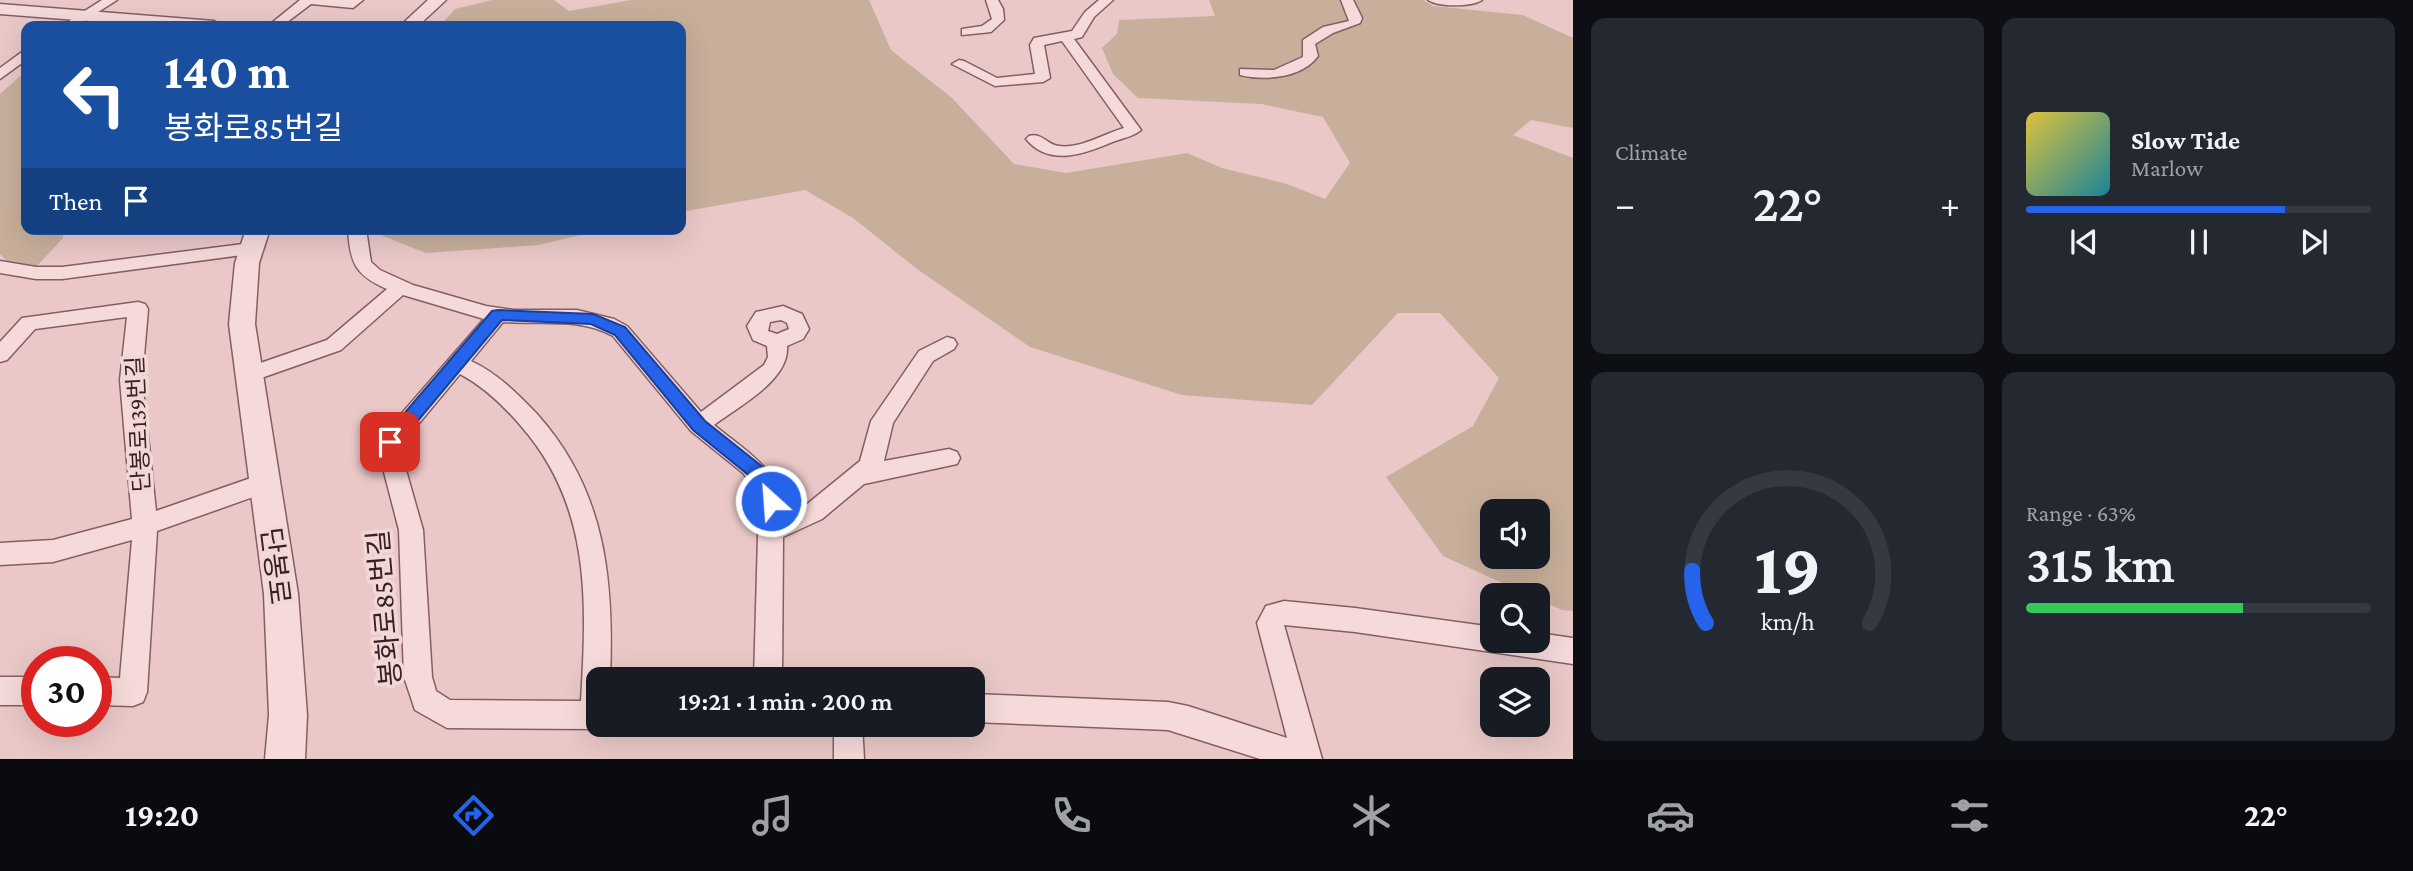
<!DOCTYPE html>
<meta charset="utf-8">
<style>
:root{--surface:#171b24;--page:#242831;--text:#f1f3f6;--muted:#9ea1a6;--line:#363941;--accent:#2563eb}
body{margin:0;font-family:"Crimson Pro","Noto Sans KR",serif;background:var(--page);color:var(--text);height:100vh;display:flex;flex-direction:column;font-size:26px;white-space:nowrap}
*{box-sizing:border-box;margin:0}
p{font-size:23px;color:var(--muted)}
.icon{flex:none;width:38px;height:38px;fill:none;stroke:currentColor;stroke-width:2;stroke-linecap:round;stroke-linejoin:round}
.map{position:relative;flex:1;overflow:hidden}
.panel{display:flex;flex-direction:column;gap:18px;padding:18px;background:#0d0f14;width:840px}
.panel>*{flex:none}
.hud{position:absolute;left:21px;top:21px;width:665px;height:214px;border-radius:14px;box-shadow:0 7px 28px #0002;background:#1a4fa0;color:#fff;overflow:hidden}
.buttons{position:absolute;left:1480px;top:499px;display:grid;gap:14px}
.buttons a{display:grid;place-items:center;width:70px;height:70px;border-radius:14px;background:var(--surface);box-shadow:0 7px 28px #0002;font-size:35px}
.speed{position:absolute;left:21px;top:646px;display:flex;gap:14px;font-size:35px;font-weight:700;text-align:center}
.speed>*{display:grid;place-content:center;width:91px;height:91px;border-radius:50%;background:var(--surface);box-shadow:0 7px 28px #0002;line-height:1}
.speed .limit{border:10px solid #d22;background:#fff;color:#111}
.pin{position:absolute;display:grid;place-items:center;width:60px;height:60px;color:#fff;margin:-30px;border-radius:14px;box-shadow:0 4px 10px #0006}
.me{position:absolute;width:77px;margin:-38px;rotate:334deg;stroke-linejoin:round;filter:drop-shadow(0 0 5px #0008)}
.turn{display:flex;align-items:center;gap:24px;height:147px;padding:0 28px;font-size:32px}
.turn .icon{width:91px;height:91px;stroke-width:2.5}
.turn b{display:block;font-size:49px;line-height:60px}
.then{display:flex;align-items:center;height:66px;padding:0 28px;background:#0003;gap:14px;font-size:26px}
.big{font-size:52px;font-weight:600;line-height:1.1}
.panel .card{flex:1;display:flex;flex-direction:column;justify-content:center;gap:10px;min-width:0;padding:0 24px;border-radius:14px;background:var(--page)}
.panel .dial{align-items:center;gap:0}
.dial svg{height:182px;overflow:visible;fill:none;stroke:var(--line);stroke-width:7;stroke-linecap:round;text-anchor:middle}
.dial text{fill:var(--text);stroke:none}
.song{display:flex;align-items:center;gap:21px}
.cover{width:84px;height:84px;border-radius:10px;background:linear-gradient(135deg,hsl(50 70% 55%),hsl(190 70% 35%))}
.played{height:7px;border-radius:4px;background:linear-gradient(90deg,var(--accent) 75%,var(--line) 75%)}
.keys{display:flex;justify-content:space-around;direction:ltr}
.heat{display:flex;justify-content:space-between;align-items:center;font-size:38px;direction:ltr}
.charge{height:10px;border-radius:5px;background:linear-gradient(90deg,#34c759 63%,var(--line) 0)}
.panel .tiles{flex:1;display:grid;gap:18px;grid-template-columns:repeat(2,1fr)}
.trip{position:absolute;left:586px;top:667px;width:399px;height:70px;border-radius:14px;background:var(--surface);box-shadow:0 7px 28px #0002;font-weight:600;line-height:70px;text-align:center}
.tab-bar{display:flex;height:112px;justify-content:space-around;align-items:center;background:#090b0e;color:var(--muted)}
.tab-bar .icon{width:49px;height:49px}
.tab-bar .selected{color:var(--accent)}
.tab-bar b{font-size:32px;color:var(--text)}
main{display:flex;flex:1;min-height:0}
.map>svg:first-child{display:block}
.green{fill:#c8af9c;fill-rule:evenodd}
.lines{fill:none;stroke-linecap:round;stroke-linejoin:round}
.minor-casing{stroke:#855e65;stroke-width:3}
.tertiary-casing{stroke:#855e65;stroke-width:3}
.minor{fill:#f6dada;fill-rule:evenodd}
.tertiary{fill:#f6dada;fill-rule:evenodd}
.route{fill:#2563eb;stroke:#184099;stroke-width:2}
.labels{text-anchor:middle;stroke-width:7;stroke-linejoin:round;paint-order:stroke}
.street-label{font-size:23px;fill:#372125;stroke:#f3d7d7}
.near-street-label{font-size:28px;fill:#372125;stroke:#f3d7d7}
</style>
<main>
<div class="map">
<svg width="1573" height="759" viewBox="0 0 1573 759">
<rect width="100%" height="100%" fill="#eac8c8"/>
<g class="green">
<path d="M 492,0 L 554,0 L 569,11 L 631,0 L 869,0 L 891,50 L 951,97 L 1014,164 L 1066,173 L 1187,153 L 1222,168 L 1287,184 L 1325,199 L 1350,163 L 1323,117 L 1261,104 L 1138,98 L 1113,74 L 1102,48 L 1117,34 L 1119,20 L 1215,16 L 1209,0 L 1423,0 L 1433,6 L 1523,15 L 1573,38 L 1573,128 L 1531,120 L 1513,135 L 1573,158 L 1573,611 L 1562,610 L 1538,599 L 1538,595 L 1529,595 L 1443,556 L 1386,477 L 1473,426 L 1499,378 L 1440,313 L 1398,313 L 1312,405 L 1182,395 L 1030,347 L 917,269 L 853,218 L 805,190 L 681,212 L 681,26 L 440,26 L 455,9 ZM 1493,511 L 1538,511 L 1538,556 L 1493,556 Z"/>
<path d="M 26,71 L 26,229 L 63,229 L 63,238 L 35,268 L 7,261 L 0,254 L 0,94 Z"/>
<path d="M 379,229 L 606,229 L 538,245 L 426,253 L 378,234 Z"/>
</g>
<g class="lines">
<defs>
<g id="minor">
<path d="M 102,0 L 117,0 L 76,26 L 61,26 Z"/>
<path d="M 300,0 L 363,0 L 353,8 L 311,4 L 282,26 L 268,26 Z"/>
<path d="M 986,0 L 998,0 L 1003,9 L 1004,20 L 991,32 L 962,35 L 962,29 L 982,26 L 992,19 Z"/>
<path d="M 1099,0 L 1113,0 L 1094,17 L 1082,37 L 1074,39 L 1141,130 C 1134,136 1124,138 1115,141 C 1086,153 1050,168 1026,139 L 1029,136 C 1042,132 1047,145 1059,146 C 1081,149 1103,134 1124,128 L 1062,41 L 1044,45 L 1050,78 L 1043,82 L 995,86 L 952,64 L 959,60 L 964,61 L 997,78 L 1035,74 L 1030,45 L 1034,38 L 1072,31 L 1085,12 Z"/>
<path d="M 1341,0 L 1353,0 L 1362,18 L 1360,23 L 1333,33 L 1315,44 L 1318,56 C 1302,78 1265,81 1240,75 L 1240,69 L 1274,70 L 1303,57 L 1303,40 L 1323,27 L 1349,21 Z"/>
<path d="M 1428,0 L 1482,0 C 1472,7 1438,7 1428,0 Z"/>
<path d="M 26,49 L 26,60 L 0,79 L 0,68 Z"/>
<path d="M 348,229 L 366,229 L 371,262 L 380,270 L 413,285 L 486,306 L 514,310 L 577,310 L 614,319 L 627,326 L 701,412 L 764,365 L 768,357 L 767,346 L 753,340 L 747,326 L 756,312 L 783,306 L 802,314 L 809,329 L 803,339 L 787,346 C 790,380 739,406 714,425 C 745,451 783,470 783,515 L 806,505 L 860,461 L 871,421 L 919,351 L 947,337 L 954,339 L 957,344 L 954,349 L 933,361 L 893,423 L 884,461 L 949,449 L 957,452 L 960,458 L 957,464 L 864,484 L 822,519 L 783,537 L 782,679 L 754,679 L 759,501 L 755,490 L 743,473 L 691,431 L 613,336 C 579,317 541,325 503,322 L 471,361 C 497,373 517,393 537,414 C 606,491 614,580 610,679 L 598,679 L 598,724 L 608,724 L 598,729 L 447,728 L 415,710 L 404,677 L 399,530 L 378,449 L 382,436 L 484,319 L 403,295 L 341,350 L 250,382 L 243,379 L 240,374 L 243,369 L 327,340 L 387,289 C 355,275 350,263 348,229 ZM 781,320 L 787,323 L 789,329 L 777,334 L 768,331 L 770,322 ZM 460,374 C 484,387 503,405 521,426 C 591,506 587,600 581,701 L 450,700 L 436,691 L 432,677 L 423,530 L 400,449 L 401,445 Z"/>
<path d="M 251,243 L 257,245 L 260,249 L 257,253 L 62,279 L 36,279 L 0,273 L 0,261 L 36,267 L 62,267 Z"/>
<path d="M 138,302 L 145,304 L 148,309 L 142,380 L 156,511 L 265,473 L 273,476 L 277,483 L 273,490 L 157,531 L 147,692 L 143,702 L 133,706 L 96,705 L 96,677 L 120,678 L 132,540 L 53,562 L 0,565 L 0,543 L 53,540 L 132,519 L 120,380 L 127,317 L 35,329 L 7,360 L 0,362 L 0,342 L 22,318 Z"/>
<path d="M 1284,601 L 1355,608 L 1493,627 L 1493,640 L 1538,640 L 1538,633 L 1573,638 L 1573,664 L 1355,632 L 1284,625 L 1322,759 L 1260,759 L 1168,730 L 973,722 L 973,694 L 1168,702 L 1188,706 L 1287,738 L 1257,623 L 1266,606 Z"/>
<rect x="0" y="677" width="37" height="28"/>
<path d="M 834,724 L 862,724 L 864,759 L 834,759 Z"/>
</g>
<g id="tertiary">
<path d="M 428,0 L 446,0 L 418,26 L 400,26 Z"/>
<path d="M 0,4 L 214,21 L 223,26 L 153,26 L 0,14 Z"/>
<path d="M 246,229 L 270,229 L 259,263 L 255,324 L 298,594 L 307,715 L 305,759 L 265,759 L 269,715 L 264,594 L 229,324 L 235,263 Z"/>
</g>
</defs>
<use href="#minor" class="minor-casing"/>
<use href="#tertiary" class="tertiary-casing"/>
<use href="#minor" class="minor"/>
<use href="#tertiary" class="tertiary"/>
</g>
<path class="route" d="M 498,310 L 593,314 L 625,327 L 705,421 L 764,468 L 776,485 L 780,501 L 777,507 L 771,509 L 764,507 L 758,487 L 752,478 L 693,430 L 615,335 L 591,324 L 502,320 L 396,447 L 384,447 L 382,442 L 384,437 L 492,311 Z"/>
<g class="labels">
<g class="street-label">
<text transform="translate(138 424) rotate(-93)" y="8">단봉로139번길</text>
</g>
<g class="near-street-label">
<text transform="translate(276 566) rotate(83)" y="10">단봉로</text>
<text transform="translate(384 608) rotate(-95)" y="10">봉화로85번길</text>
</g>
</g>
</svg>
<div class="buttons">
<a><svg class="icon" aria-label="sound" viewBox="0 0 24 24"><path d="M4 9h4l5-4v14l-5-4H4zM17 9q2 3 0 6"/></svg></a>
<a><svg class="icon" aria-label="search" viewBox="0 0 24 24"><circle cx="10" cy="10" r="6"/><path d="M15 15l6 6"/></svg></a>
<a><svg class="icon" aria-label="layers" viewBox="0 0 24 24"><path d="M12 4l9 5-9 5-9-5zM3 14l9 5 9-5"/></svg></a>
</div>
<div class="speed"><div class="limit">30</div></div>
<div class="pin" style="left:390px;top:442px;background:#d93025"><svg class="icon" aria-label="arrive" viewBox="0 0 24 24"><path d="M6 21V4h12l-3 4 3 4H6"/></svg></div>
<svg class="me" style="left:771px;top:501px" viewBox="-20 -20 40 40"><circle r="17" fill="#2563eb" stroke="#fff" stroke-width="3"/><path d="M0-11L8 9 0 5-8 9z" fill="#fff"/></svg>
<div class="trip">19:21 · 1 min · 200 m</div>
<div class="hud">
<div class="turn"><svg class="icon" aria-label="left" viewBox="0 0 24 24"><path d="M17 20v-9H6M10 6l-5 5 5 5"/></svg><div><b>140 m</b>봉화로85번길</div></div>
<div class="then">Then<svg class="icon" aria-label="arrive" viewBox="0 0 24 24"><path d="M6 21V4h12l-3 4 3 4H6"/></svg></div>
</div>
</div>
<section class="panel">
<div class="tiles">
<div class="card"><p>Climate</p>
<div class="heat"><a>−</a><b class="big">22°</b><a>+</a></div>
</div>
<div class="card">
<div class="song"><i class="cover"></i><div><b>Slow Tide</b><p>Marlow</p></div></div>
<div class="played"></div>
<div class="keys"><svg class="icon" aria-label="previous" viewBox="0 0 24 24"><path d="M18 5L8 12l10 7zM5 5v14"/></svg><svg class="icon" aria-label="pause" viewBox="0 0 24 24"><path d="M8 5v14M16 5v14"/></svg><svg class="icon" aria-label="next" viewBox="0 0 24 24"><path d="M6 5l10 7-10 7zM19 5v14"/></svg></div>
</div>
<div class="card dial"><svg viewBox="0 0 100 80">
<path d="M14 69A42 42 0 1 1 86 69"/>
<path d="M14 69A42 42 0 0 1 8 46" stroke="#2563eb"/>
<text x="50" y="56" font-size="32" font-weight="700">19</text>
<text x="50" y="72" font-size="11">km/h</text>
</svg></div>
<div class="card"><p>Range · 63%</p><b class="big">315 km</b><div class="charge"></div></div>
</div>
</section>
</main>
<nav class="tab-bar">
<b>19:20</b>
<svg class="icon selected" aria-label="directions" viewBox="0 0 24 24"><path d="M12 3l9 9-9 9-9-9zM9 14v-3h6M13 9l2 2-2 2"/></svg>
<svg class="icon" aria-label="music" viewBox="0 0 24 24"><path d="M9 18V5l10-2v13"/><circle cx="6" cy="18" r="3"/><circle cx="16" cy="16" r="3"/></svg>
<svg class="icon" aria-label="phone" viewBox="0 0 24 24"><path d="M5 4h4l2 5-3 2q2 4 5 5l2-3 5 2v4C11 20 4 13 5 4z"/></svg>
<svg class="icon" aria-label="climate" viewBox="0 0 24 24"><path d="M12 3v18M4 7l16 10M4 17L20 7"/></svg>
<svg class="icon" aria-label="car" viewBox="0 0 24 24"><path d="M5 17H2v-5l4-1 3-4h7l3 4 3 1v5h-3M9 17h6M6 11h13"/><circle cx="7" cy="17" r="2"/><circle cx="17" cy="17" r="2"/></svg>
<svg class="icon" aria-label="filters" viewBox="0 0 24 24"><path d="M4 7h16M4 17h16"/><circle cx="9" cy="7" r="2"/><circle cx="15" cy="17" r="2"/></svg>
<b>22°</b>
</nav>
